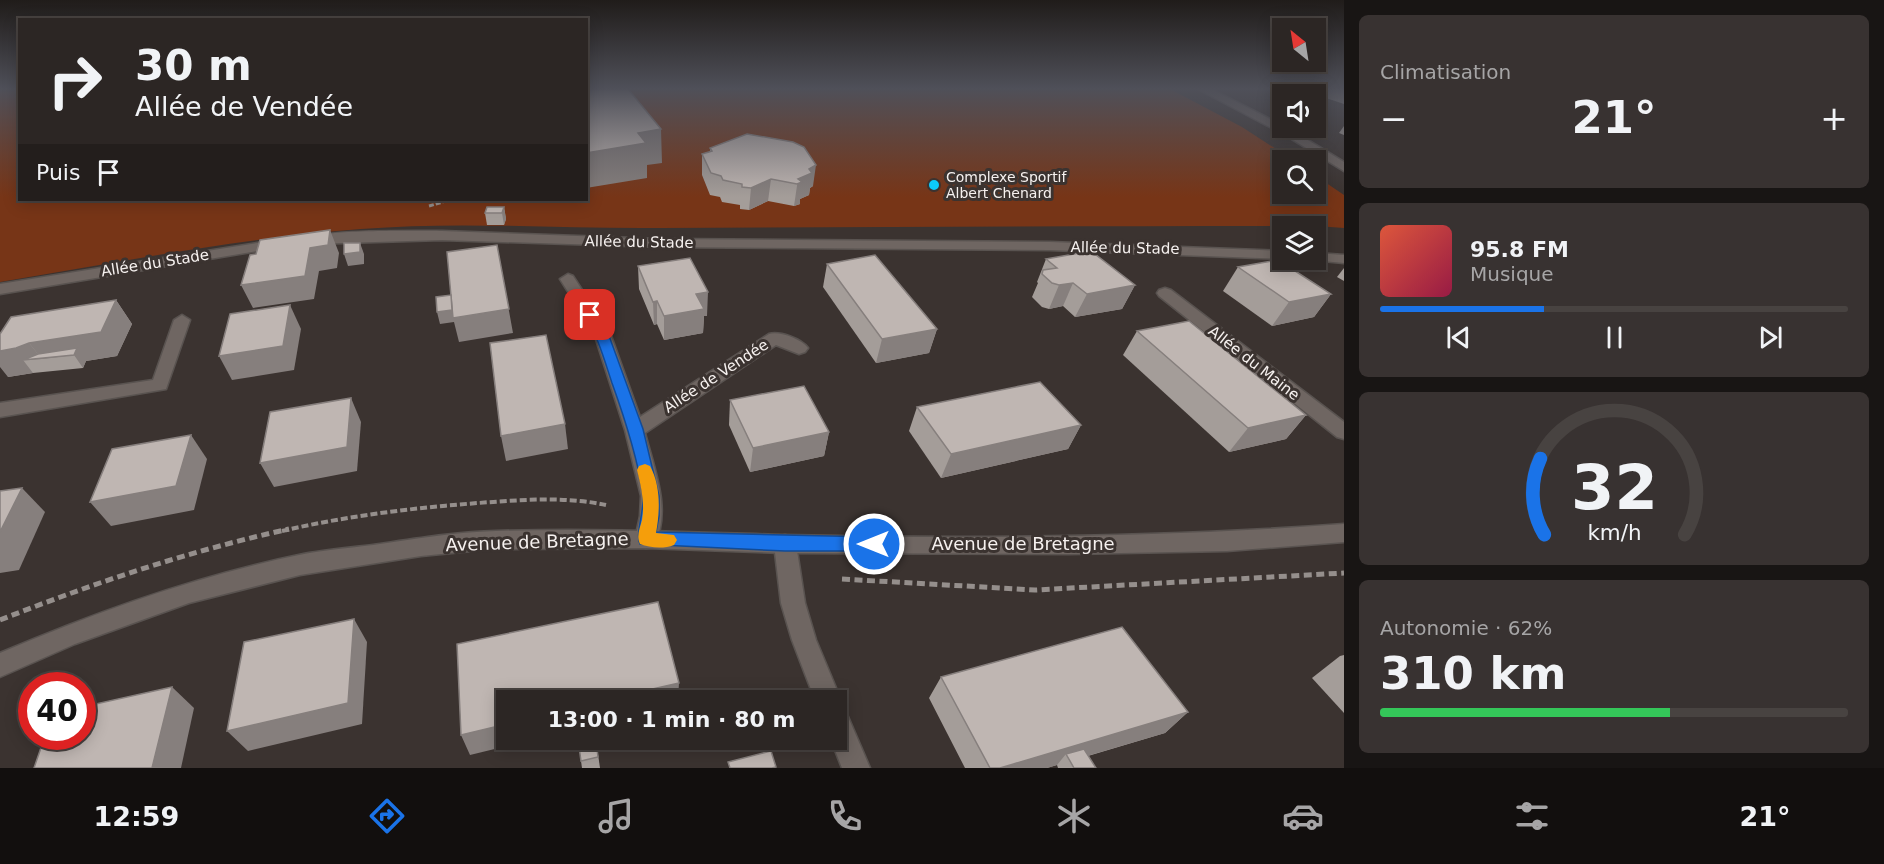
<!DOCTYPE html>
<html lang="fr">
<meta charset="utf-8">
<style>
:root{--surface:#2c2624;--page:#383231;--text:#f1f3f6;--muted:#a6a5a6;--line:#484341;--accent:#1a73e8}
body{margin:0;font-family:"DejaVu Sans",sans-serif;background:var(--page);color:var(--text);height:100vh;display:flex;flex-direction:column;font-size:22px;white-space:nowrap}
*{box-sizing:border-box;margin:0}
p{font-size:20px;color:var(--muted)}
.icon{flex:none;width:33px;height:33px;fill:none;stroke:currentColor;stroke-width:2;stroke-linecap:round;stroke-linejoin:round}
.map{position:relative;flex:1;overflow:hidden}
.panel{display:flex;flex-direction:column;gap:15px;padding:15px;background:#181514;width:540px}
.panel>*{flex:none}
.hud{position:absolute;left:18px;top:18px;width:570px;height:183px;border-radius:0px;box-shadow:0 3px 15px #0003,0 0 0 2px var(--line);background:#2c2624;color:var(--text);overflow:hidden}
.needle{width:39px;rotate:330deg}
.controls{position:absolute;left:1272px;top:18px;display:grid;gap:12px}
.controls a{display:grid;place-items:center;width:54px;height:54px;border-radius:0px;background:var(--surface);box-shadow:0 3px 15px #0003,0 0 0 2px var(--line);font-size:30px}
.speed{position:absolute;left:18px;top:672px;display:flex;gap:12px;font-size:30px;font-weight:700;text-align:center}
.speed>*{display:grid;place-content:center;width:78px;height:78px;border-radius:50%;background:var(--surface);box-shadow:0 3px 15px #0003,0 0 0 2px var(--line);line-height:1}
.speed .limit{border:9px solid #d22;background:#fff;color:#111}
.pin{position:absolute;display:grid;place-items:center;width:51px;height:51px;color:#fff;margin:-26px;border-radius:12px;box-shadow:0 3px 9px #0006}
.me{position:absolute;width:66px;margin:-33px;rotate:270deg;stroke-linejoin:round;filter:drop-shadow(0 0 4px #0008)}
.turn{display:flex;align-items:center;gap:21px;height:126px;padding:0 18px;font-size:27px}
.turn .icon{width:78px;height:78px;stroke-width:2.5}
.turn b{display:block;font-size:42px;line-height:51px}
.then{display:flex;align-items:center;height:57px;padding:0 18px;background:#0003;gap:12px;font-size:22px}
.big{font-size:45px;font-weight:800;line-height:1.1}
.panel .widget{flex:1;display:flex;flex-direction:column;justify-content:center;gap:9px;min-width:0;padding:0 21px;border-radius:9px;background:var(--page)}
.panel .dial{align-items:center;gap:0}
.dial svg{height:156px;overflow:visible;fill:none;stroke:var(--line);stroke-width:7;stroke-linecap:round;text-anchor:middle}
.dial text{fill:var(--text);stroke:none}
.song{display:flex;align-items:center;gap:18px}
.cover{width:72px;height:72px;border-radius:9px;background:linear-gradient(135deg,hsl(10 70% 55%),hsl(340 70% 35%))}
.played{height:6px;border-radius:3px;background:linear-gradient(90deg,var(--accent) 35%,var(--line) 35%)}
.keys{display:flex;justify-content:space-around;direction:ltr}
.heat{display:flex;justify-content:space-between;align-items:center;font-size:33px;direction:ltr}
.charge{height:9px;border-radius:4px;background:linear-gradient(90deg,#34c759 62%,var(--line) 0)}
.trip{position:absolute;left:496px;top:690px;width:351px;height:60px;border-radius:0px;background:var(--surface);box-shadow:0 3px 15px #0003,0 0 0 2px var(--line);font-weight:800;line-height:60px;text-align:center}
.tabs{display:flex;height:96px;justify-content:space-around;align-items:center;background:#120f0e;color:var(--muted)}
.tabs .icon{width:42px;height:42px}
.tabs .on{color:var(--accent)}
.tabs b{font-size:27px;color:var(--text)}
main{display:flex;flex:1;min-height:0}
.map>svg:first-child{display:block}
.green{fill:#773517}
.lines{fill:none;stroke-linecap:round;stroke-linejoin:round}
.street-casing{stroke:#595350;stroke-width:3}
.secondary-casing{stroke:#595350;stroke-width:3}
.path-far2{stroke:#958f8c;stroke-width:3;stroke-dasharray:5 2;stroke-linecap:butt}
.path-far1{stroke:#958f8c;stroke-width:4;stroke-dasharray:7 3;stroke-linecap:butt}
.path{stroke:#958f8c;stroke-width:5;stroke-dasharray:8 4.5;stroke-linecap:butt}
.street{fill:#6f6662;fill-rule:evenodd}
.secondary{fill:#6f6662;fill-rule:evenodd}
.wall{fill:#a49d99}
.shaded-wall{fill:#867f7d}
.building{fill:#bfb6b2;stroke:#867f7d;stroke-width:1.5}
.route{fill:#1a73e8;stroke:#114b97;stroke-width:1.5}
.slow{fill:#f59e0b}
.poi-dot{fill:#0ccafa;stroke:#3b3330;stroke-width:2}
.labels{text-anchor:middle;stroke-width:6;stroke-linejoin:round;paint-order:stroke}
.far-poi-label{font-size:14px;fill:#f6f1ef;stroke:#3b3330;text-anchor:start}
.street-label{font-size:15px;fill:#f6f1ef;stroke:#3b3330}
.near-street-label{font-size:18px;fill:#f6f1ef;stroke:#3b3330}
</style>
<main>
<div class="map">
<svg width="1344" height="768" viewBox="0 0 1344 768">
<rect width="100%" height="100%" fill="#3b3330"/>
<path class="green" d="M 0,89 L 19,89 L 20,200 L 586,200 L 587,89 L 1170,89 L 1242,127 L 1293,160 L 1282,160 L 1282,194 L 1316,194 L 1316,176 L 1344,195 L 1344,228 L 1316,226 C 1100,226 878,227 660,228 C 560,229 461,221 361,229 C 240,238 120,262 0,282 Z"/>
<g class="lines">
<defs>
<g id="street">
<path d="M 442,231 L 662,239 L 1050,242 L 1282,251 L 1282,259 L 1050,250 L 662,247 L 442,240 L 310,244 L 303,240 C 313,229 421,231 442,231 Z"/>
<path d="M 282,239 L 289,243 L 287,246 L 0,294 L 0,284 Z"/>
<path d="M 1316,253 L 1344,255 L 1344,263 L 1311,260 L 1316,260 Z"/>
<path d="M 568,274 L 573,276 L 610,333 L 640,417 L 769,334 C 780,331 801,339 808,348 L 805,352 L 799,354 L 776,345 L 645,433 C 654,469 672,510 654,546 L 646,548 L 638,546 L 635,539 L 640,516 L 641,496 L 625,430 L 594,333 L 560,279 Z"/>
<path d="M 1165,288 L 1171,290 L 1344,422 L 1344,439 L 1337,437 L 1159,296 L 1157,293 L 1159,290 Z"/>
<path d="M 182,315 L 190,320 L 166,389 L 0,417 L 0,403 L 153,380 L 174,320 Z"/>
<path d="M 785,535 L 793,537 L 796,544 L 805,603 L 816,640 L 841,700 L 838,708 L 846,712 L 870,768 L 842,768 L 831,740 L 837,740 L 837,700 L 815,700 L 792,640 L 781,603 L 774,544 L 777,537 Z"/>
</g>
<g id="secondary">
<path d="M 1198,89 L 1211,89 L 1282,125 L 1282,128 L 1293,131 L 1344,162 L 1344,171 L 1285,135 Z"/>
<path d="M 1344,524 L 1344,542 L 1227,551 L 1069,554 L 785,553 L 646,548 L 492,549 L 421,556 L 300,575 L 189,603 L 75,644 L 0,677 L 0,653 C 96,612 196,576 299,555 C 323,550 349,548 373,545 C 414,539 455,532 496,531 C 592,528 687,532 783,535 C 970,539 1158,538 1344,524 Z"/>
</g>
</defs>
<use href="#street" class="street-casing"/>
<use href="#secondary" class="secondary-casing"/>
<path class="path-far2" d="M 429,206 L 443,202"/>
<path class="path-far1" d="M 282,531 C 346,516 412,508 478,503 C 520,500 564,496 606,505"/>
<g class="path">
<path d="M 842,579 L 1035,590 L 1344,573"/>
<path d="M 0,620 C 94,583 189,551 289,529"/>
</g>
<use href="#street" class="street"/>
<use href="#secondary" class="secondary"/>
</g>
<g class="wall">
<path d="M 1306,89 L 1344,89 L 1344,104 L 1305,91 Z"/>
<path d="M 1344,126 L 1344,135 L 1339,133 Z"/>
<path d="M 710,148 L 813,186 L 810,188 L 809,195 L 800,199 L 800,204 L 794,206 L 768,201 L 749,210 L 740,209 L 740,205 L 722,202 L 720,197 L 710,195 L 702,175 L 702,154 L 710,152 Z"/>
<path d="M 504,207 L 506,219 L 504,225 L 487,225 L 485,213 Z"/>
<path d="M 1046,259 L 1135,285 L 1122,309 L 1075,317 L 1063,306 L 1049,309 L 1042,307 L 1032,297 L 1038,283 L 1037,282 Z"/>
<path d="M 827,264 L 937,329 L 929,353 L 876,363 L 823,287 Z"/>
<path d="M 638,266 L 707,316 L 704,316 L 703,333 L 664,340 L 657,324 L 654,325 L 639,289 Z"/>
<path d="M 1238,267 L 1331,294 L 1314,317 L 1272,326 L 1223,291 Z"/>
<path d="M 1344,268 L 1344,281 L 1337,277 Z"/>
<path d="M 116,300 L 132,324 L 117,356 L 86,361 L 83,368 L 33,373 L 8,377 L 0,334 Z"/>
<path d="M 1137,331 L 1306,415 L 1286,439 L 1229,452 L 1123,355 Z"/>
<path d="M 730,400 L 829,432 L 824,456 L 750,472 L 729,425 Z"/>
<path d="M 917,407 L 1081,425 L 1068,449 L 941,478 L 909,431 Z"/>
<path d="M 1344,655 L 1344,713 L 1312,678 L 1340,656 Z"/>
<path d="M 941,677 L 1188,712 L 1165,733 L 1088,756 L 1096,768 L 1058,768 L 1057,765 L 1047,768 L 965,768 L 929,698 Z"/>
<path d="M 596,740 L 600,768 L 582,768 L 581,761 Z"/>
</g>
<g class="shaded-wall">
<path d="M 661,129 L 662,163 L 647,165 L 647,178 L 586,188 L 586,153 L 638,133 Z"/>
<path d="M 816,165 L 813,186 L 810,188 L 809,195 L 800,199 L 800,204 L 794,206 L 798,179 L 809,169 Z"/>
<path d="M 771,179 L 768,201 L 749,210 L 751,188 Z"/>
<path d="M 504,207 L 506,219 L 504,225 L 502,213 Z"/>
<path d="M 330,230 L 339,253 L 337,268 L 319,271 L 314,299 L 253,308 L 241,285 L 310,248 Z"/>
<path d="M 360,243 L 364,254 L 364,264 L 348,266 L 344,254 Z"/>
<path d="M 497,245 L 513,333 L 459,342 L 454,322 L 440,324 L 437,312 Z"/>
<path d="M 1073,283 L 1063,306 L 1049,309 L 1059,285 Z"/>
<path d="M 1135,285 L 1122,309 L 1075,317 L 1087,294 Z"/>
<path d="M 708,292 L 707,316 L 704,316 L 703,333 L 664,340 L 664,316 L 696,294 Z"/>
<path d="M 1331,294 L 1314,317 L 1272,326 L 1289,302 Z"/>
<path d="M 116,300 L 132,324 L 117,356 L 86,361 L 83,368 L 74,355 L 42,359 L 29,343 Z"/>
<path d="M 657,301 L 657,324 L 654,325 L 653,302 Z"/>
<path d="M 290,305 L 301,329 L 294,370 L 232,380 L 219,356 Z"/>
<path d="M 937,329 L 929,353 L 876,363 L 882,339 Z"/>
<path d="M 29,343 L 42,359 L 23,360 L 33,373 L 8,377 L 0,367 L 0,351 Z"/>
<path d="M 351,398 L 361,422 L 357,471 L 274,487 L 260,463 Z"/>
<path d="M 1306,415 L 1286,439 L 1229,452 L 1248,428 Z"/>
<path d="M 565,424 L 568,449 L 506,461 L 501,436 Z"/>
<path d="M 1081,425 L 1068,449 L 941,478 L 951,454 Z"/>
<path d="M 829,432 L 824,456 L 750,472 L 753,448 Z"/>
<path d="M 191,435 L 207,459 L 194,510 L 111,526 L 90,502 Z"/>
<path d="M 22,488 L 45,512 L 19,570 L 0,573 L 0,532 Z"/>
<path d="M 354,619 L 367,642 L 362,724 L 248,751 L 227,731 Z"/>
<path d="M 679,683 L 678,700 L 604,700 Z"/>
<path d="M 172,687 L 194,708 L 181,768 L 152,768 Z"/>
<path d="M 1188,712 L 1165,733 L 1070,761 L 1066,754 L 1057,765 L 1047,768 L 1000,768 Z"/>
<path d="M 507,724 L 507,740 L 532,740 L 470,755 L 461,735 Z"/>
</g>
<g class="building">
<path d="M 586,89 L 628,89 L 661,129 L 638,133 L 646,143 L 586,153 Z"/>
<path d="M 747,134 L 793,142 L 804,147 L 816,165 L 809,169 L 812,173 L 798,179 L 802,182 L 797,184 L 771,179 L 751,188 L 742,187 L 742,184 L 723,180 L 721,176 L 711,173 L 702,154 L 712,151 L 710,148 Z"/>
<path d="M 487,207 L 504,207 L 502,213 L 485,213 Z"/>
<path d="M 330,230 L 328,245 L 310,248 L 305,276 L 241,285 L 250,255 L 256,254 L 260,240 Z"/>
<path d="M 344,243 L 360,243 L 360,252 L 344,254 Z"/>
<path d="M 497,245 L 509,309 L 453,318 L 447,252 Z"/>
<path d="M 1091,251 L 1135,285 L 1087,294 L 1073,283 L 1059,285 L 1052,283 L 1042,274 L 1043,270 L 1057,268 L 1046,259 Z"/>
<path d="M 875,255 L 937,329 L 882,339 L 827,264 Z"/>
<path d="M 690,258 L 708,292 L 696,294 L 704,309 L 664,316 L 657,301 L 653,302 L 638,266 Z"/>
<path d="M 1278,260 L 1331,294 L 1289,302 L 1238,267 Z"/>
<path d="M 451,295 L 452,310 L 437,312 L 436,297 Z"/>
<path d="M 116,300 L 101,332 L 29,343 L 16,348 L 0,351 L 0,334 L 11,317 Z"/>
<path d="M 290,305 L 283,346 L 219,356 L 230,314 Z"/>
<path d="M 1189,321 L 1306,415 L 1248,428 L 1137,331 Z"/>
<path d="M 546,335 L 565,424 L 501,436 L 490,343 Z"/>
<path d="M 77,348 L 74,355 L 23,360 L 38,354 Z"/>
<path d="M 1040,382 L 1081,425 L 951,454 L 917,407 Z"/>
<path d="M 804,386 L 829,432 L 753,448 L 730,400 Z"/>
<path d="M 351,398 L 347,447 L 260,463 L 270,412 Z"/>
<path d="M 191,435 L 176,486 L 90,502 L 112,449 Z"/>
<path d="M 22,488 L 0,532 L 0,491 Z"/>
<path d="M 658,602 L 679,683 L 604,700 L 507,700 L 507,724 L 461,735 L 457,644 Z"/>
<path d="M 354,619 L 348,703 L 227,731 L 244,642 Z"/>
<path d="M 1122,627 L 1188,712 L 1000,768 L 990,768 L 941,677 Z"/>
<path d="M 172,687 L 152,768 L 34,768 L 45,736 L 82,736 L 82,707 Z"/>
<path d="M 578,740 L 596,740 L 598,757 L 581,761 Z"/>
<path d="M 1084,749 L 1096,768 L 1074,768 L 1066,754 Z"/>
<path d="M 771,751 L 776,767 L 772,768 L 730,768 L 728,762 Z"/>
</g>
<linearGradient id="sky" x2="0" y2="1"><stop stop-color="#201c1a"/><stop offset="0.45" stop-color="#4f5059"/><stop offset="1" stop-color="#4f5059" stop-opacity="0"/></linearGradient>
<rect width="1344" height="197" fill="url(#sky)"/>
<path class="route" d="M 590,311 L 595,312 L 608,333 L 643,429 L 659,496 L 659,516 L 656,532 L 874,537 L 880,539 L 882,544 L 880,549 L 874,551 L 785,551 L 640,544 C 635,534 645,509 643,494 C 637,456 625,419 612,383 C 604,359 598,336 584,315 Z"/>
<path class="slow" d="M 645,464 L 650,466 C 661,486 660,511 656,533 L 674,535 L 677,540 L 674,545 C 664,549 650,548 640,544 C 636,536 640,528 642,520 C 645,503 641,486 637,470 L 639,466 Z"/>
<circle class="poi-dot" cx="934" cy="185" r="6"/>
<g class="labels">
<g class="far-poi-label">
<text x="946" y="182">Complexe Sportif<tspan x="946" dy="16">Albert Chenard</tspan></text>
</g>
<g class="street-label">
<text transform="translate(639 242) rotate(1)" y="5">Allée du Stade</text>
<text transform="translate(1125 248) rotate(1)" y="5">Allée du Stade</text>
<text transform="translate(155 263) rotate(-9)" y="5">Allée du Stade</text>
<text transform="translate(1254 363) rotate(38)" y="5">Allée du Maine</text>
<text transform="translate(716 376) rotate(-33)" y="5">Allée de Vendée</text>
</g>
<g class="near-street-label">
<text transform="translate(537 542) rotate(-2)" y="6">Avenue de Bretagne</text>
<text x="1023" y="550">Avenue de Bretagne</text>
</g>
</g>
</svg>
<div class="controls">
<a><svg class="needle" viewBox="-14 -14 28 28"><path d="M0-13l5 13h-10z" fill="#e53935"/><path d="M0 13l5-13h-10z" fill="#a6a5a6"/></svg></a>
<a><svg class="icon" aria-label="sound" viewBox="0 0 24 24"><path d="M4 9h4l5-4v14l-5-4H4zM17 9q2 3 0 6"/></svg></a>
<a><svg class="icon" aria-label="search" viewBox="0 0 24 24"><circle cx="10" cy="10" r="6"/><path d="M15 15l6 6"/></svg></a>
<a><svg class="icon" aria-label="layers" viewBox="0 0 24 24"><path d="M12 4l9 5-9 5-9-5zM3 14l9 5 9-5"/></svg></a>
</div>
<div class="speed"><div class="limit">40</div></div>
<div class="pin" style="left:590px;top:315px;background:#d93025"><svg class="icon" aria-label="arrive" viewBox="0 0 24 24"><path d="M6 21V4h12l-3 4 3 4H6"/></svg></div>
<svg class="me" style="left:874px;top:544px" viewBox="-20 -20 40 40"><circle r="17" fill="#1a73e8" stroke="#fff" stroke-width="3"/><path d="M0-11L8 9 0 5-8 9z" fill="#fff"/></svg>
<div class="trip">13:00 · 1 min · 80 m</div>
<div class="hud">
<div class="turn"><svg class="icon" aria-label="right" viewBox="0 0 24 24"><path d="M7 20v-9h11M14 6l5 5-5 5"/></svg><div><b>30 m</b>Allée de Vendée</div></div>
<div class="then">Puis<svg class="icon" aria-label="arrive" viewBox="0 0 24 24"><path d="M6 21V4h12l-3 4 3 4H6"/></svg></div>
</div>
</div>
<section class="panel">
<div class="widget"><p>Climatisation</p>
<div class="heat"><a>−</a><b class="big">21°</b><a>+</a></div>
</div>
<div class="widget">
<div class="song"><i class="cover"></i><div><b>95.8 FM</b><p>Musique</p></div></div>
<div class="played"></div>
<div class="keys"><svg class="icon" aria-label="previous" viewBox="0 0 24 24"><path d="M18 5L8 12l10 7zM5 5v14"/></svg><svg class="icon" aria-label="pause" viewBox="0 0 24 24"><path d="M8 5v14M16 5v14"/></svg><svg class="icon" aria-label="next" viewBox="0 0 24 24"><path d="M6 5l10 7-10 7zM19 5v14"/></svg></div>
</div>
<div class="widget dial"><svg viewBox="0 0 100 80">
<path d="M14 69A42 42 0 1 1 86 69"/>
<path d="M14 69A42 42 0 0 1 12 30" stroke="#1a73e8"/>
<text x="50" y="56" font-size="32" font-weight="700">32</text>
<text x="50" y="72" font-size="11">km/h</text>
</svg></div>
<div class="widget"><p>Autonomie · 62%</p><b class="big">310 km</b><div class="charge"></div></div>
</section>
</main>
<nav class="tabs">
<b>12:59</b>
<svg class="icon on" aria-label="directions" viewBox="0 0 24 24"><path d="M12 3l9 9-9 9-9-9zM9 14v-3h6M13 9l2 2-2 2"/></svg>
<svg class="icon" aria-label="music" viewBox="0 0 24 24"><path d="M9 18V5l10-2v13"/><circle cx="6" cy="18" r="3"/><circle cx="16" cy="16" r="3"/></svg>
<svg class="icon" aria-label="phone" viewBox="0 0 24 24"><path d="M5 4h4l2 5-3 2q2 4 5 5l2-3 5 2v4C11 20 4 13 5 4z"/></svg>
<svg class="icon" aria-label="climate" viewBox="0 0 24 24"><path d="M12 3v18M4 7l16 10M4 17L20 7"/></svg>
<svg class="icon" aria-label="car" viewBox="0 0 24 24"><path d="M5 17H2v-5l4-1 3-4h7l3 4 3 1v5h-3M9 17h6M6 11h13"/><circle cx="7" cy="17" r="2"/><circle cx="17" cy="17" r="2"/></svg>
<svg class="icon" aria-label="filters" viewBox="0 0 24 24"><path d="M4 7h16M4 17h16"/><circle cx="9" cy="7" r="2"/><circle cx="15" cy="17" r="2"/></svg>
<b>21°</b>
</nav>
